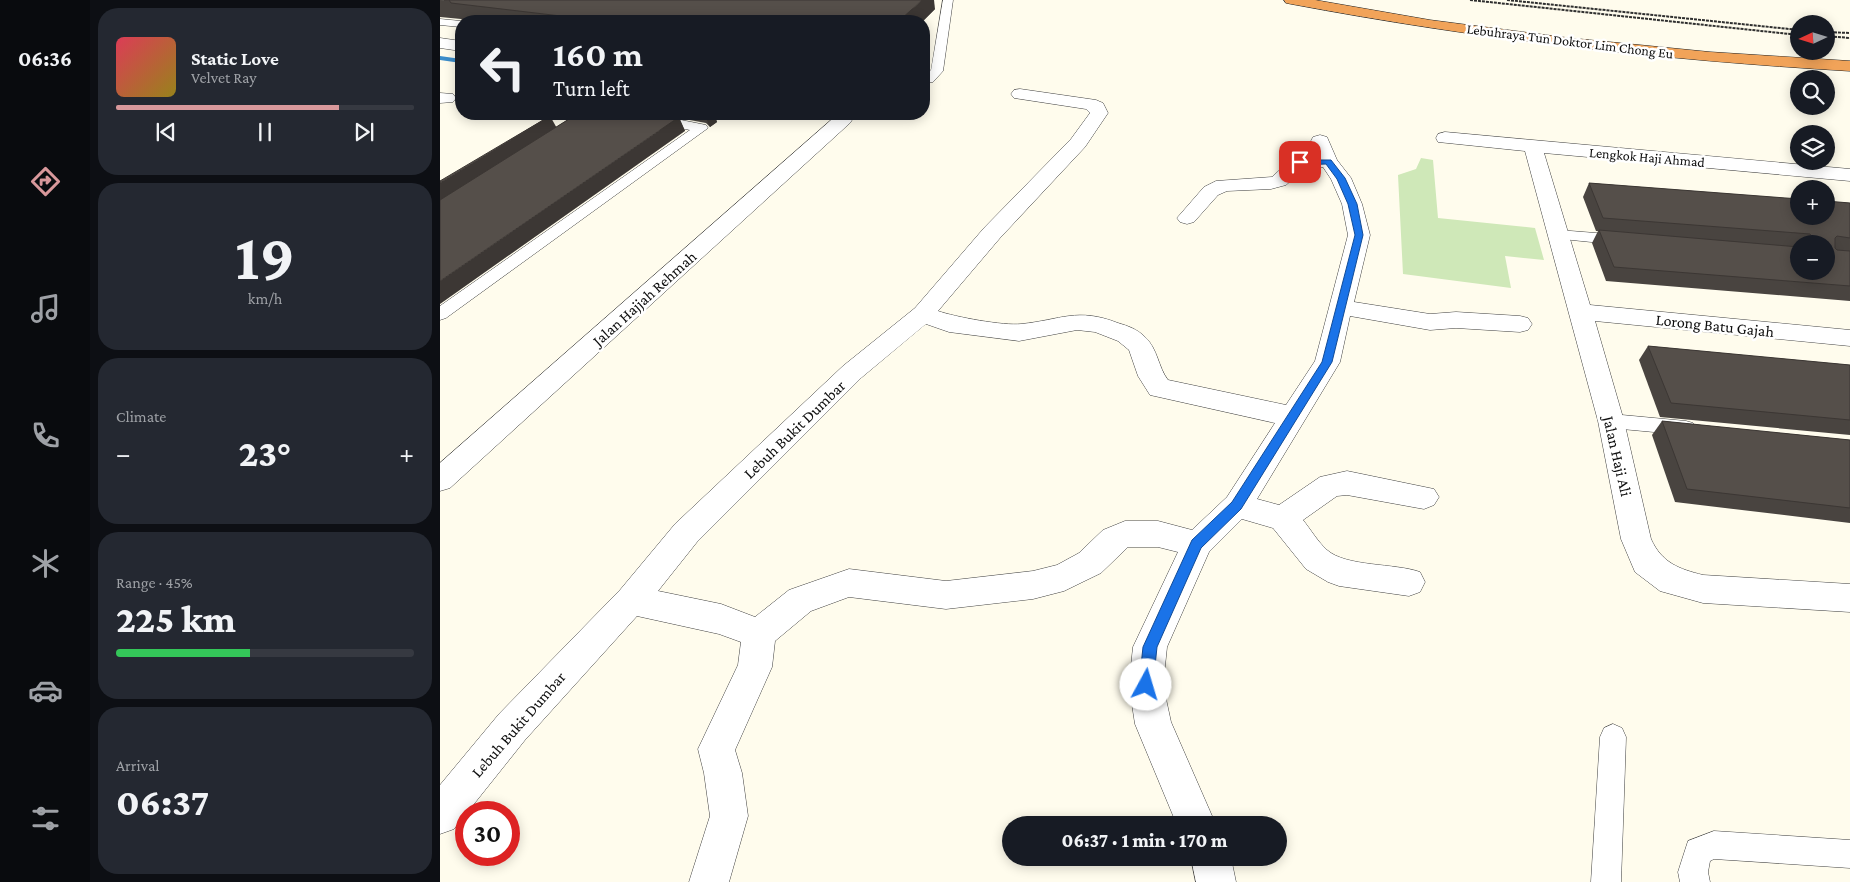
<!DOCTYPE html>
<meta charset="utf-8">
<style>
:root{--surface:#171b24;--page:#242831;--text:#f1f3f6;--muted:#9ea1a6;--line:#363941;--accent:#d8989b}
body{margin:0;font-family:"Crimson Pro",serif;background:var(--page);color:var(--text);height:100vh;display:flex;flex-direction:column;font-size:19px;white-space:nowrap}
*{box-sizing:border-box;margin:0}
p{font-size:16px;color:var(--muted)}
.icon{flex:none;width:28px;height:28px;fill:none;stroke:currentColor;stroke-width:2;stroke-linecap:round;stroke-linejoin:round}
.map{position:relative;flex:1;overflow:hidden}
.panel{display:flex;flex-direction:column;gap:8px;padding:8px;background:#0d0f14;width:350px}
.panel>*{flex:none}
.banner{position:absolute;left:15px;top:15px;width:475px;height:105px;border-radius:20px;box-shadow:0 2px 12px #0003;background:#171b24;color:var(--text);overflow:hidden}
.needle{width:32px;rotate:266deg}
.buttons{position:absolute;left:1350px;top:15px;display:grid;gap:10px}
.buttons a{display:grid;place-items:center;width:45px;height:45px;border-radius:50%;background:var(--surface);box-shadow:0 2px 12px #0003;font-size:25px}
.speed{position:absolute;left:15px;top:801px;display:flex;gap:10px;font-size:25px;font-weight:700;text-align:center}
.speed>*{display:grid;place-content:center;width:65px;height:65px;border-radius:50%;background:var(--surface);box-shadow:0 2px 12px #0003;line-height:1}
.speed .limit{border:8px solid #d22;background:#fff;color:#111}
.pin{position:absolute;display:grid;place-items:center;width:42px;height:42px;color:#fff;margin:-21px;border-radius:10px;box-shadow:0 2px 8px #0006}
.me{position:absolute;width:55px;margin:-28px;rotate:6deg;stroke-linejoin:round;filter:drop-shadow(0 0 4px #0008)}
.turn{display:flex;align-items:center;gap:18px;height:105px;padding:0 15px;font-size:22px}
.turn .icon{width:65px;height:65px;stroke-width:2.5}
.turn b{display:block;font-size:35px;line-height:42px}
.big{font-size:38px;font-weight:800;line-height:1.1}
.panel .widget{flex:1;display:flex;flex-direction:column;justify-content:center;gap:8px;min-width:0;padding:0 18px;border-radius:20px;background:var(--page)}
.panel .dial{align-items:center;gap:0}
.dial b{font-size:65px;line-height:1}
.song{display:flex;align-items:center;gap:15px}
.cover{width:60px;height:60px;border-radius:8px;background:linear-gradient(135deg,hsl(350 70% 55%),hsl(50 70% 35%))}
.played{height:5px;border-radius:2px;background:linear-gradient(90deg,var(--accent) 75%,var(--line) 75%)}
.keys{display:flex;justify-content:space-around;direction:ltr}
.heat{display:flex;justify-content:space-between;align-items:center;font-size:28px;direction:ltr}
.charge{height:8px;border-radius:4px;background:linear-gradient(90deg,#34c759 45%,var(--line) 0)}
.trip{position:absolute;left:562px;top:816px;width:285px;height:50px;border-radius:25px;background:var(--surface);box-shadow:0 2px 12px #0003;font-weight:800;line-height:50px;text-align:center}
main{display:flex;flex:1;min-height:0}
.menu{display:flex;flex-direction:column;width:90px;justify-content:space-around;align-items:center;background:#090b0e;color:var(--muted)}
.menu .icon{width:35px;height:35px}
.menu .on{color:var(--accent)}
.menu b{font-size:22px;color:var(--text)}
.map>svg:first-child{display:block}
.green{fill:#cfe8b8}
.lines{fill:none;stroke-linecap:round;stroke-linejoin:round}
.stream{fill:#3c8dca;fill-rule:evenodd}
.lane-casing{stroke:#404040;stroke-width:1}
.street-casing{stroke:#404040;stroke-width:1}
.highway-casing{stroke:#1e1e1e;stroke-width:1}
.path{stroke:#2f2f2f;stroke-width:2;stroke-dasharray:3 1;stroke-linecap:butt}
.lane{fill:#fff;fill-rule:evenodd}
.street{fill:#fff;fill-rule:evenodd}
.highway{fill:#f1a359;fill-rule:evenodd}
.wall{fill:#494440;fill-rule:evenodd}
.shaded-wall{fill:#3c3734}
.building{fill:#554f4a;stroke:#3c3734}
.route{fill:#1a73e8;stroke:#114b97}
.labels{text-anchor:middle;stroke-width:5;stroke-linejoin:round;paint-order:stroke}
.far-street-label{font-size:14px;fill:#0d0d0d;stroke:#fff}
.street-label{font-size:16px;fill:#0d0d0d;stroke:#fff}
</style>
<main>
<nav class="menu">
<b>06:36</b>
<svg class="icon on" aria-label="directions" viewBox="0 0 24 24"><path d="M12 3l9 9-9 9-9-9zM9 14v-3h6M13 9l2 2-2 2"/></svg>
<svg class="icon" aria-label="music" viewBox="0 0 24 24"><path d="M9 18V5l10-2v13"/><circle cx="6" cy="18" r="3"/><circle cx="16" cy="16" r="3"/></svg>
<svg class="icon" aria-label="phone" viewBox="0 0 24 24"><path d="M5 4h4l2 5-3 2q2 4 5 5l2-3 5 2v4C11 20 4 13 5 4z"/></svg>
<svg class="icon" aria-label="climate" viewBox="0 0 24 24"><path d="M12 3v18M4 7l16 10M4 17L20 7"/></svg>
<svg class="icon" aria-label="car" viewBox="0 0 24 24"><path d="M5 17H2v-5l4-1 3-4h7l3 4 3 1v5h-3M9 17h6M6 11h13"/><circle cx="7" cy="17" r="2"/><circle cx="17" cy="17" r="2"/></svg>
<svg class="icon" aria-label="filters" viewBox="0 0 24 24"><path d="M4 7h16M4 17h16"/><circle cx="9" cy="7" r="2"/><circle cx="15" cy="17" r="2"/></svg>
</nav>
<section class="panel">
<div class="widget">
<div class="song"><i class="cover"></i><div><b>Static Love</b><p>Velvet Ray</p></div></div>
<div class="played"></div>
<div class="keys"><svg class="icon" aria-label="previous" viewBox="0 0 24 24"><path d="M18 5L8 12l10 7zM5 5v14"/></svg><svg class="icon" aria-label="pause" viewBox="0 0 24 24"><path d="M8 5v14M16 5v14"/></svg><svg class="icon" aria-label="next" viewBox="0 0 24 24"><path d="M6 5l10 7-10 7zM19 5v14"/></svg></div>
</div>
<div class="widget dial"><b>19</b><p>km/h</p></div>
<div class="widget"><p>Climate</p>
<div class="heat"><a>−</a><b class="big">23°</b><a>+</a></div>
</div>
<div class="widget"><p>Range · 45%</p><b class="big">225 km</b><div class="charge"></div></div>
<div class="widget"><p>Arrival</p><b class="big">06:37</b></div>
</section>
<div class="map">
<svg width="1410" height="882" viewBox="0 0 1410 882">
<rect width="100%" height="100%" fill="#fffced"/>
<path class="green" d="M 981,158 L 993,160 L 998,218 L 1095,228 L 1104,260 L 1065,256 L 1071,288 L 963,274 L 958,175 L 976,169 Z"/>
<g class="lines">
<path class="stream" d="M 0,56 L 21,59 L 21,63 L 0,60 Z"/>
<defs>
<g id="lane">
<path d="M 503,0 L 513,0 L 503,71 L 493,82 L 484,83 L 484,75 L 491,70 Z"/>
<path d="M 0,19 L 21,21 L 23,21 L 21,21 L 21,27 L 0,25 Z"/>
<path d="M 187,114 L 211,114 L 266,125 L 268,128 L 6,318 L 0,320 L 0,306 L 250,130 L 188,117 Z"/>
<path d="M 1118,230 L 1181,235 L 1187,237 L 1189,240 L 1187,243 L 1181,245 L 1112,238 L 1110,235 L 1112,232 Z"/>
<path d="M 1171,414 L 1246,421 L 1253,423 L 1256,428 L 1253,433 L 1246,435 L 1171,428 L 1164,426 L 1161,421 L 1164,416 Z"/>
<path d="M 1173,724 L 1182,728 L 1186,737 L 1181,882 L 1151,882 L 1160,737 L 1164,728 Z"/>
<path d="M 1274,831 L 1410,840 L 1410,868 L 1274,859 L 1270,861 L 1268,872 L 1270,882 L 1240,882 L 1238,872 L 1248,841 Z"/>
</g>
<g id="street">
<path d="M 0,38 L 21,41 L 21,51 L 0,48 Z"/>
<path d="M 580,89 L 656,100 L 663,103 L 668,113 L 645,147 L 560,238 L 498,311 C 515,317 564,326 581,324 C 621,320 637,307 678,323 C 688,326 697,329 705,337 C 718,349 718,367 728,380 L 846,405 L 875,361 L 908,235 L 902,204 L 891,179 L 883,167 L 865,168 L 846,185 L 831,189 L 787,191 L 778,195 L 754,222 L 747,224 L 740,222 L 737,218 L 764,187 L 776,181 L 832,177 L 853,158 L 876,156 L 871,141 L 873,137 L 880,135 L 887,137 L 897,160 L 911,178 L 922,204 L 930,235 L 914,302 L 990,314 L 1016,312 L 1080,316 L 1088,318 L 1092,324 L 1088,330 L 1080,332 L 1016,328 L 990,330 L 910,316 L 900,362 L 817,499 L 839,505 L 880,477 L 907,471 L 994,489 L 999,497 L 994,505 L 984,509 L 907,495 L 897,496 L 863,520 C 871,530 878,542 887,550 C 906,567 955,563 980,572 L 985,582 L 980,592 L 969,596 L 899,586 L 888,582 L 866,569 L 833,528 L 802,519 L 769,552 L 727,647 L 723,685 L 731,722 L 776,825 L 737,825 L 695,724 L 689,685 L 693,647 L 738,552 L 718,547 L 688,547 L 661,573 L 624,591 L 593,599 L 506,609 L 409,597 L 371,611 L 335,641 L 332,667 L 295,750 L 302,773 L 308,816 L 289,882 L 249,882 L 270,816 L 264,773 L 258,749 L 298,665 L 301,642 L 279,634 L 197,616 L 85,740 L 14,829 L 0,834 L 0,785 L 59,714 L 180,590 L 235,524 L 403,366 L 475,308 L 544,228 L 631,139 L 650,113 L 646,109 L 574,98 L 571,94 L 574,90 ZM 486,324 L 509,332 L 579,341 L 637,330 L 655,332 L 678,341 L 689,350 L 698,376 L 710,395 L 835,423 L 787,497 L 752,530 L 718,521 L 685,521 L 663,530 L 639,553 L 617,565 L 593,571 L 506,581 L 409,569 L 349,590 L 315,617 L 281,604 L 218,591 L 257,542 L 421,378 Z"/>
<path d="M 0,93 L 13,94 L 16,98 L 13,102 L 0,103 Z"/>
<path d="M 398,114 L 416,114 L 410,123 L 10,488 L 0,491 L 0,463 Z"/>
<path d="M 1005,132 L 1410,169 L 1410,181 L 1104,153 L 1150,305 L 1410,330 L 1410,346 L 1155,321 L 1184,421 L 1211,539 C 1222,563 1239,569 1263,575 L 1410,584 L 1410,612 L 1263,603 L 1220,591 L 1195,572 L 1181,539 L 1158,421 L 1085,151 L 998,142 L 996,138 L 998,134 Z"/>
<path d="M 751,858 L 791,858 L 796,882 L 756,882 Z"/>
</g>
<path id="highway" d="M 844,0 L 875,0 L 990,20 L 1129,38 L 1270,52 L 1410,61 L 1410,71 C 1222,60 1036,39 851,4 L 846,3 Z"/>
</defs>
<use href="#lane" class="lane-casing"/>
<use href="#street" class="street-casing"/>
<use href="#highway" class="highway-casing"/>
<g class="path">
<path d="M 1030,0 L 1359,35"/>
<path d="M 1067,0 L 1359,30"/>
<path d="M 1386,32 L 1410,33"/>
<path d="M 1386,36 L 1410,38"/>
</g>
<use href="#lane" class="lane"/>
<use href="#street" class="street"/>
<use href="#highway" class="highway"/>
</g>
<g class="wall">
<path d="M 0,0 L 495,9 L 483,21 L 23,21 L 21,19 L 0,17 Z"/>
<path d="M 137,114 L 274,114 L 277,122 L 270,127 L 266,123 L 239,118 L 245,131 L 116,127 Z"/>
<path d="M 1149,183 L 1410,203 L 1410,301 L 1166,281 L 1152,243 L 1158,231 L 1156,231 L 1143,197 ZM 1359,244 L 1386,244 L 1359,271 Z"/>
<path d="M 1208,346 L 1410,365 L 1410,435 L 1220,417 L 1199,360 Z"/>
<path d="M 1222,421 L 1410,440 L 1410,523 L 1235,502 L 1212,435 Z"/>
</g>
<g class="shaded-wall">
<path d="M 482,0 L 494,0 L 495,9 L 483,21 L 459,21 Z"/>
<path d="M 264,114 L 274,114 L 277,122 L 270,127 Z"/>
<path d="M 110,116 L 118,130 L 0,204 L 0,183 Z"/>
<path d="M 239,117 L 245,131 L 0,304 L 0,281 Z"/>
</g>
<g class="building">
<path d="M 4,0 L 482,0 L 459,21 L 163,21 L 11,3 L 9,0 Z"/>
<path d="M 137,114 L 221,114 L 239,117 L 0,281 L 0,200 Z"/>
<path d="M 110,116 L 0,183 L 0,181 Z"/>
<path d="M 1149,183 L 1359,199 L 1359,216 L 1386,216 L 1386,201 L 1410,203 L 1410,238 L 1397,236 L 1395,238 L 1395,248 L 1397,250 L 1410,251 L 1410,286 L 1174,267 L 1159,230 L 1359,247 L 1359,271 L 1386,271 L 1386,244 L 1372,244 L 1372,236 L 1370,234 L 1163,218 Z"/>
<path d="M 1208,346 L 1410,365 L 1410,420 L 1231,403 Z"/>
<path d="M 1222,421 L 1410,440 L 1410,508 L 1247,489 Z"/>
</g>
<path class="route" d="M 857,160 L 891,160 L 905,178 L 917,204 L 923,235 L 892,362 L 801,509 L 761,548 L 717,647 L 713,685 L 711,690 L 706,692 L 701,690 L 699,685 L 703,647 L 752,540 L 792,502 L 882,362 L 915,235 L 908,204 L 897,179 L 886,164 L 860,165 L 856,162 Z"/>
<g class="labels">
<g class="far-street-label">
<text transform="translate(1130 41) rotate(7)" y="5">Lebuhraya Tun Doktor Lim Chong Eu</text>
<text transform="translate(1207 157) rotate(5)" y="5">Lengkok Haji Ahmad</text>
</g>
<g class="street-label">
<text transform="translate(204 298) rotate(-42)" y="6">Jalan Hajjah Rehmah</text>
<text transform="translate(1275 325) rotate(6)" y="6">Lorong Batu Gajah</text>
<text transform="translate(354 429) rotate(-44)" y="6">Lebuh Bukit Dumbar</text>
<text transform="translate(1178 456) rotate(77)" y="6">Jalan Haji Ali</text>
<text transform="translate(78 724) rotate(-49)" y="6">Lebuh Bukit Dumbar</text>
</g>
</g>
</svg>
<div class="buttons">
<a><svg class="needle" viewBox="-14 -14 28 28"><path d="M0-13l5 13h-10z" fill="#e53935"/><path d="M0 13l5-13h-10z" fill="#9ea1a6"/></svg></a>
<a><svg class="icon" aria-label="search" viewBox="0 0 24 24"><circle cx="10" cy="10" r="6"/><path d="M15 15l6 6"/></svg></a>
<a><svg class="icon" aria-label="layers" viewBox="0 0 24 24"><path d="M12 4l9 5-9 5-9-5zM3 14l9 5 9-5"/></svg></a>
<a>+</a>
<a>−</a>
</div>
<div class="speed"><div class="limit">30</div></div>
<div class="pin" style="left:860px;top:162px;background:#d93025"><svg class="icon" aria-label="arrive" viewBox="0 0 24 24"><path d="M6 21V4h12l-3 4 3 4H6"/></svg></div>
<svg class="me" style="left:706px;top:685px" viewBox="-20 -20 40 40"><circle r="19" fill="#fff"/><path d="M0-13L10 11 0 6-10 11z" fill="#1a73e8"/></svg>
<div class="trip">06:37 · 1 min · 170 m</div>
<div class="banner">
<div class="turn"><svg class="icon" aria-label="left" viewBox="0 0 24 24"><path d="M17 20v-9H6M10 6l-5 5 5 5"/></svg><div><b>160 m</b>Turn left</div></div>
</div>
</div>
</main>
